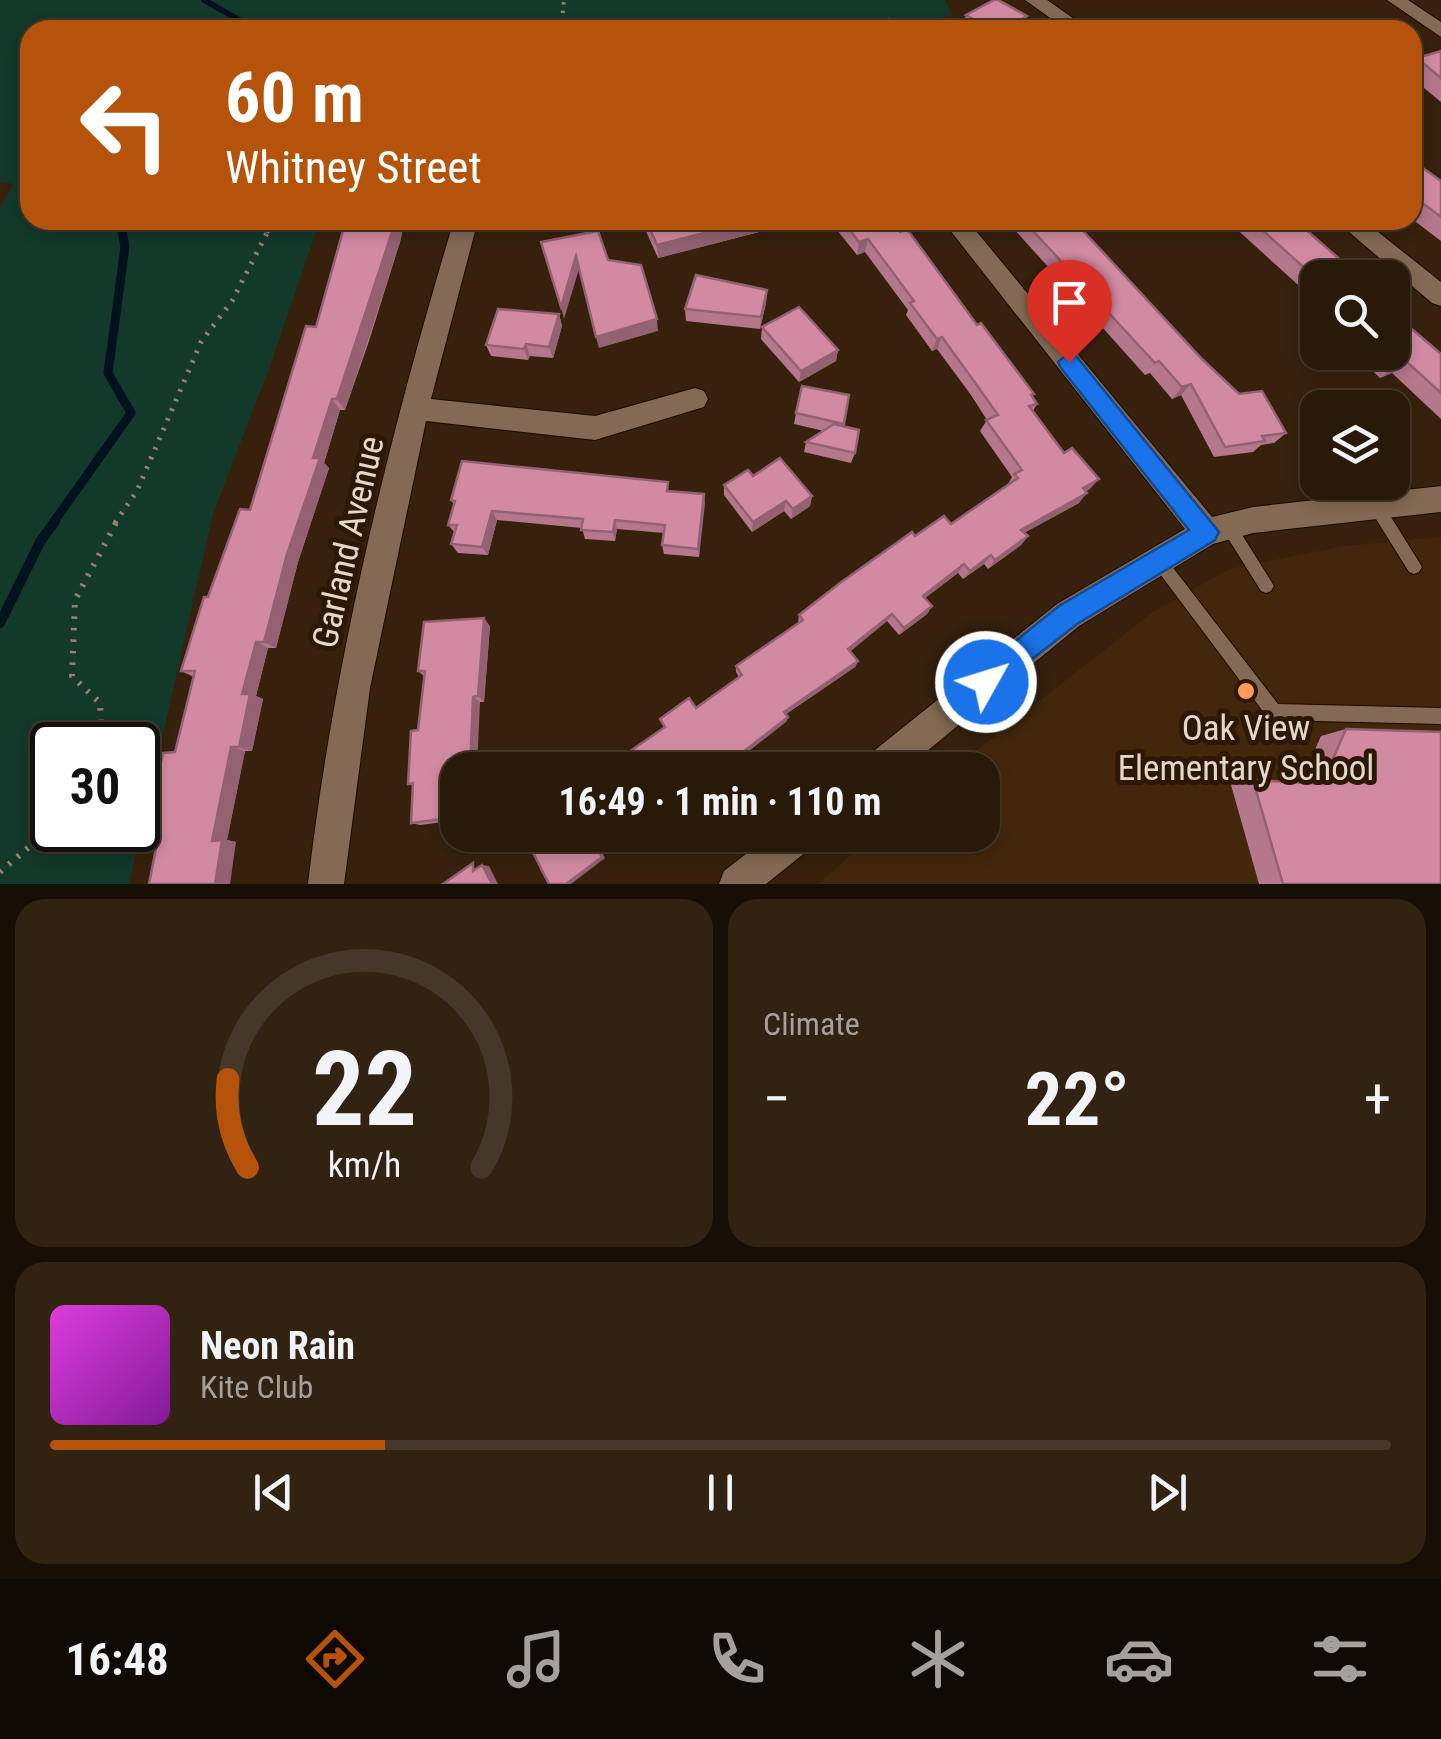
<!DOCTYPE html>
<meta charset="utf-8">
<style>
:root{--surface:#291909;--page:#312212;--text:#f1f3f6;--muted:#a5a09c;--line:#45382a;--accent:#b45309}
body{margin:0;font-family:"Roboto Condensed",sans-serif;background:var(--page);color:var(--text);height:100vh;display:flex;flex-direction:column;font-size:38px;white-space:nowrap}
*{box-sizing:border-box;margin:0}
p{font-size:32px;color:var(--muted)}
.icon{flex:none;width:55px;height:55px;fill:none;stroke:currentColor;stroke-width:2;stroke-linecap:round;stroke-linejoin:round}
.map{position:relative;height:884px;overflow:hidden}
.side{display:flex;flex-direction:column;gap:15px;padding:15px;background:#170e05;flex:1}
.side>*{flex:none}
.guide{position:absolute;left:20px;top:20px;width:1402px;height:210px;border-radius:30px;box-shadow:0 5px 15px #0003,0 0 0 2px var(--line);background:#b45309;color:#fff;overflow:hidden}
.controls{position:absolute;left:1300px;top:260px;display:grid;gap:20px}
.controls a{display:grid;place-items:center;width:110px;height:110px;border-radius:20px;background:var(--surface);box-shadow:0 5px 15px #0003,0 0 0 2px var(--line);font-size:50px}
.speed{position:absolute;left:30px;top:722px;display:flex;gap:20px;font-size:50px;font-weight:700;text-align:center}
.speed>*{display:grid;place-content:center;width:130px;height:130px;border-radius:50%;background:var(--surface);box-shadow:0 5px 15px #0003,0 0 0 2px var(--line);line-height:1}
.speed .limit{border:5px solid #111;border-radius:15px;background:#fff;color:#111}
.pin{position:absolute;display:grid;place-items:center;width:85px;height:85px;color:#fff;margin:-102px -42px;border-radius:50% 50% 50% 0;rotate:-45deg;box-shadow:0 0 10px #0007}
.pin .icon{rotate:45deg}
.me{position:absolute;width:110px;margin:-55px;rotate:51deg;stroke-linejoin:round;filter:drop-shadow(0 0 8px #0008)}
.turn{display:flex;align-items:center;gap:35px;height:210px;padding:0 40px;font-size:45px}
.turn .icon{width:130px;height:130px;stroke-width:2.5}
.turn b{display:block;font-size:70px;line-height:85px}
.big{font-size:75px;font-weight:700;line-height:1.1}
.side .widget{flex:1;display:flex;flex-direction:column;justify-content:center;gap:15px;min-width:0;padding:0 35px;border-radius:30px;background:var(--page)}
.side .dial{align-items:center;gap:0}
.dial svg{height:260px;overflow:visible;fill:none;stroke:var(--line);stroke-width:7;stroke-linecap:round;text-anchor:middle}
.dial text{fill:var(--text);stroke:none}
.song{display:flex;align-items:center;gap:30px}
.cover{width:120px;height:120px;border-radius:15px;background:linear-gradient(135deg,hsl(300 70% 55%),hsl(290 70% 35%))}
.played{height:10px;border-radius:5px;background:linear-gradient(90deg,var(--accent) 25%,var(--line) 25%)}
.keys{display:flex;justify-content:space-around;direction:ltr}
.heat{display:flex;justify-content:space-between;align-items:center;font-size:55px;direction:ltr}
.side .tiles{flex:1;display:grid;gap:15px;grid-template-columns:1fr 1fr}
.widget:last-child{grid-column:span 2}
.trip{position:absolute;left:440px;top:752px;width:560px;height:100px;border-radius:30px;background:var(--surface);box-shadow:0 5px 15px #0003,0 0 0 2px var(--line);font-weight:700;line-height:100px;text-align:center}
.tab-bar{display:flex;height:160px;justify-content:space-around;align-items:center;background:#100a04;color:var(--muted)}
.tab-bar .icon{width:70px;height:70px}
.tab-bar .active{color:var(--accent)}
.tab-bar b{font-size:45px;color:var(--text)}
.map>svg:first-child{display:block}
.built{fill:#42270c}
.green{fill:#13392a;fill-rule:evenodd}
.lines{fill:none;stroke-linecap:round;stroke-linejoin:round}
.stream-far2{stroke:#00121d;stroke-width:6}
.stream-far1{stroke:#00121d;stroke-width:9}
.stream{stroke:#00121d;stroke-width:10}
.service-casing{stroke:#1d0a00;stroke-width:2}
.minor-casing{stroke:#1d0a00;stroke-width:2}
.path-far2{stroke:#938171;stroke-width:4;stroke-dasharray:2.5 6;stroke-linecap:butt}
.path-far1{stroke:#938171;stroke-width:5;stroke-dasharray:2.5 8;stroke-linecap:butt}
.path{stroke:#938171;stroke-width:6;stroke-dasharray:2.5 9;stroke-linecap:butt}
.service{fill:#846a54;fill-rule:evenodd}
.minor{fill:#846a54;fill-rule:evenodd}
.wall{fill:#b5778c}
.shaded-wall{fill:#936172}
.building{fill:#d28aa3;stroke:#936172;stroke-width:2.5}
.route{fill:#1a73e8;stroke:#114b97;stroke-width:2.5}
.poi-dot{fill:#fd9c56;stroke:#2c1804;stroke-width:4}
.labels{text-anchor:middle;stroke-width:10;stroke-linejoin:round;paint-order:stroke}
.street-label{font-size:35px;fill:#e5d7ca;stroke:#2c1804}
.poi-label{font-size:35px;fill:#e5d7ca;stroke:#2c1804}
</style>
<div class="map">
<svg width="1441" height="884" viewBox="0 0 1441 884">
<rect width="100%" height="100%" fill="#37210c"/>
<path class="built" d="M 1441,537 L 1441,884 L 818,884 L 874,835 L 982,835 L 982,770 L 951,770 L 1153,612 L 1229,569 L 1345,546 Z"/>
<path class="green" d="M 0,0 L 945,0 L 952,15 L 889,30 L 30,30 L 30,220 L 320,220 L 269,369 L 213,514 L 129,884 L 0,884 L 0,208 L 13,184 L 0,182 ZM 52,745 L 138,745 L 138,830 L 52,830 Z"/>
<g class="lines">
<g class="stream-far2">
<path d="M 204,0 L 241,21 L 239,30"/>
<path d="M 123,233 L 131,220"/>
</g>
<path class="stream-far1" d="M 53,523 L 131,413 L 108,373 L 125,247 L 122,231"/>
<path class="stream" d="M 0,623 L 40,542 L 55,521"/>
<defs>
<g id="service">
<path d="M 1376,499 L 1381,501 L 1419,562 L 1422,567 L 1419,572 L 1414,574 L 1409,572 L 1371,511 L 1369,506 L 1371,501 Z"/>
<path d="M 1229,520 L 1234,522 L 1271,581 L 1274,586 L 1271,591 L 1266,593 L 1261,591 L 1224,532 L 1222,527 L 1224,522 Z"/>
<path d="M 1159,554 L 1164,556 L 1278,704 L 1441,708 L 1441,724 L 1274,720 L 1268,718 L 1154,566 L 1152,561 L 1154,556 Z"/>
</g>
<g id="minor">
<path d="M 1025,0 L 1047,0 L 1090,30 L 1067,30 Z"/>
<path d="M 1387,0 L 1408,0 L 1441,22 L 1441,37 Z"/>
<path d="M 454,220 L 478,220 L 431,399 L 595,416 L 695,388 L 704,391 L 708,399 L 704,407 L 595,440 L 426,421 L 370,688 L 344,884 L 308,884 C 334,660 389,436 454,220 Z"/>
<path d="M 942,220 L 967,220 L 1212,517 L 1253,507 L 1441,486 L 1441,512 L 1253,533 L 1213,544 L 1079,626 L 904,770 L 860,770 L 865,758 L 1057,604 L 1185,529 Z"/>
<path d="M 1335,220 L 1363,220 L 1441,282 L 1441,306 L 1432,303 Z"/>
<path d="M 770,835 L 816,835 L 811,848 L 766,884 L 719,884 L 724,871 Z"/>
</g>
</defs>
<use href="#service" class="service-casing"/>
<use href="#minor" class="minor-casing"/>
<g class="path-far2">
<path d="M 561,30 L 564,0"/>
<path d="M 267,233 L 274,220"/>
</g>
<path class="path-far1" d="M 115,523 L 137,491 L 201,342 L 232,301 L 268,231"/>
<g class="path">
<path d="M 102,745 L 100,703 L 72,676 L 75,600 L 117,521"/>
<path d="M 0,872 L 52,827"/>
</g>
<use href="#service" class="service"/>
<use href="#minor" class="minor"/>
</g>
<g class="wall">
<path d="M 966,15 L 1027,16 L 1025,21 L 1039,30 L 965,30 L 962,29 Z"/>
<path d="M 1441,51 L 1441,102 L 1412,78 L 1412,63 L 1417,58 Z"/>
<path d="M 1412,160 L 1441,181 L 1441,241 L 1412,219 Z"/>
<path d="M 346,220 L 405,220 L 400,242 L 369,341 L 345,410 L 340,410 L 324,463 L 329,468 L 298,562 L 276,648 L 268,648 L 256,696 L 263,699 L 252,751 L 245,751 L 227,840 L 236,842 L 156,846 L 143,845 L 175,752 L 194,677 L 181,671 L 208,597 L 250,510 L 316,327 Z"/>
<path d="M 644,220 L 784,220 L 783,226 L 658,258 L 645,229 Z"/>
<path d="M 829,220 L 893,220 L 900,232 L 977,325 L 1037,404 L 1033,411 L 1064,453 L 1099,479 L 1086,491 L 1079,503 L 1024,533 L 1028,536 L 1021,545 L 988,569 L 984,564 L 963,579 L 958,573 L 925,598 L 932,606 L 927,614 L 899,635 L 887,621 L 850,651 L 858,661 L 855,667 L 786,714 L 788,717 L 786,722 L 664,728 L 660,719 L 696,708 L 739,677 L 736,672 L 736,666 L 798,623 L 799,615 L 915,536 L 951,524 L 1008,484 L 1012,477 L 980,431 L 987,420 L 971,395 L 937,349 L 932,351 L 906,315 L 908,310 L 865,252 L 857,255 Z"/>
<path d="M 1006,220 L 1073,220 L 1202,359 L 1239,394 L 1286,433 L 1274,443 L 1261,445 L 1253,452 L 1214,457 L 1181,395 L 1172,399 L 1150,373 L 1145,375 Z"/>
<path d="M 1218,220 L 1295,220 L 1318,278 L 1318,303 L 1231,224 L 1228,228 Z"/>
<path d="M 767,290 L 766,303 L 760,329 L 686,321 L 685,309 Z"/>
<path d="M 559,314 L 562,326 L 553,358 L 530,356 L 528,360 L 491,356 L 486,345 Z"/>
<path d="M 762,327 L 838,350 L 836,361 L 799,382 L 761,339 Z"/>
<path d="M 1367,352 L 1441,354 L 1441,419 L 1392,373 L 1380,378 L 1362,361 L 1370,355 Z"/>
<path d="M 796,413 L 844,424 L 843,426 L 855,453 L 851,463 L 804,452 L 806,442 L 824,431 L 794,424 Z"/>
<path d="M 753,476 L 812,496 L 810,506 L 791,519 L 784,511 L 752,532 L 724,495 L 724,485 Z"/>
<path d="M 669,491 L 704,494 L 699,557 L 664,554 L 662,545 L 664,533 L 617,529 L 615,541 L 585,539 L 582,528 L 497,520 L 488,555 L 458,553 L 451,544 L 455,533 L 448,525 L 454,505 L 451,500 Z"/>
<path d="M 490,626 L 484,702 L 480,702 L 458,770 L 458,820 L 420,825 L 411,823 L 413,786 L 408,784 L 418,730 L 424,676 L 418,671 Z"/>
<path d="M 1346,729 L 1441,884 L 1259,884 L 1231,785 L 1253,780 L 1300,783 L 1321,736 Z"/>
</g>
<g class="shaded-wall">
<path d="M 396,220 L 405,220 L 400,242 L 345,410 L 337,399 Z"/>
<path d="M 756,220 L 784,220 L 783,226 L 658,258 L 657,245 Z"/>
<path d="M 868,239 L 865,252 L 857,255 L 859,242 Z"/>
<path d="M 576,256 L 579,269 L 564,319 L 561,307 Z"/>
<path d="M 767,290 L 766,303 L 760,329 L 761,317 Z"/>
<path d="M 559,314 L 562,326 L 553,358 L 549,347 Z"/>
<path d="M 657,319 L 658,331 L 599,348 L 596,337 Z"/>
<path d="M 942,337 L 937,349 L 932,351 L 937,339 Z"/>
<path d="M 526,344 L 530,356 L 528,360 L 524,349 Z"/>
<path d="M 838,350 L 836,361 L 799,382 L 801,371 Z"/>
<path d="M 1406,361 L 1392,373 L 1380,378 L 1395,366 Z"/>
<path d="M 1191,384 L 1181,395 L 1172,399 L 1182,387 Z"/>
<path d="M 332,399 L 340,410 L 324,463 L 329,468 L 298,562 L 276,648 L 264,642 L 313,458 Z"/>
<path d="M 1099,479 L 1090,489 L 1075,498 L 1083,488 Z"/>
<path d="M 1087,493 L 1079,503 L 1014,538 L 1021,530 Z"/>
<path d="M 704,494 L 705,504 L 699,557 L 698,549 Z"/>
<path d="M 812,496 L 810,506 L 791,519 L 793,509 Z"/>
<path d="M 786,501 L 784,511 L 752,532 L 753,522 Z"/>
<path d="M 492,511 L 497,520 L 488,555 L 482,547 Z"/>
<path d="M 615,520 L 617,529 L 615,541 L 613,532 Z"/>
<path d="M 1028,536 L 1021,545 L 988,569 L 995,560 Z"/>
<path d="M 991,555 L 984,564 L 963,579 L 970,571 Z"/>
<path d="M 964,564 L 958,573 L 918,603 L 923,596 Z"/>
<path d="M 932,606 L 927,614 L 899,635 L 904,628 Z"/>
<path d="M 892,614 L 887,621 L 845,656 L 848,649 Z"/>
<path d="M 484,618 L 490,626 L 484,702 L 478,696 Z"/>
<path d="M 256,642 L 268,648 L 256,696 L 263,699 L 252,751 L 239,747 L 242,694 Z"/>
<path d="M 858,661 L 855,667 L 782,717 L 784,712 Z"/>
<path d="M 473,697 L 480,702 L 477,770 L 470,770 Z"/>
<path d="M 788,717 L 786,722 L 725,770 L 720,770 Z"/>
<path d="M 231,747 L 245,751 L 227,840 L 236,842 L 230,884 L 215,884 L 212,841 Z"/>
<path d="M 620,835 L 625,835 L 602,852 L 605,858 L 571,884 L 566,884 L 598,850 Z"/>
<path d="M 482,865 L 489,866 L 498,884 L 492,884 Z"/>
</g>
<g class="building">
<path d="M 994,0 L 998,0 L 1027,16 L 1022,19 L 1039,30 L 994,30 L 966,15 Z"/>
<path d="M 889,19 L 902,30 L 866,30 L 864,27 Z"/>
<path d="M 1441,51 L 1441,78 L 1417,58 Z"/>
<path d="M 1412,160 L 1441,181 L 1441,217 L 1412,195 Z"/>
<path d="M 346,220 L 396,220 L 337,399 L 332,399 L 313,458 L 320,458 L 287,554 L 264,642 L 256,642 L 242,694 L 250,694 L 239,747 L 231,747 L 212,841 L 222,840 L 215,884 L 149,884 L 157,843 L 143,845 L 163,753 L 175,752 L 195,671 L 181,671 L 204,597 L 208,597 L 240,509 L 250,510 L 306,326 L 316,327 Z"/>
<path d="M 646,220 L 756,220 L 657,245 Z"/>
<path d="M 842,220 L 893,220 L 900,232 L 907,229 L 977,325 L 981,323 L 1034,394 L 1031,395 L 1037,404 L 1029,406 L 1064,453 L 1072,448 L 1099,479 L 1083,488 L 1087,493 L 1021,530 L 1028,536 L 995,560 L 991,555 L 970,571 L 964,564 L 923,596 L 932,606 L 904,628 L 892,614 L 848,649 L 858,661 L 784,712 L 788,717 L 720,770 L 603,770 L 665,727 L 660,719 L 689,698 L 696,708 L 742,675 L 736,666 L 803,620 L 799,615 L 840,583 L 912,532 L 915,536 L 944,516 L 951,524 L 1018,478 L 1014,474 L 1022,470 L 986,420 L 998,415 L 976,384 L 942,337 L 937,339 L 910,303 L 914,301 L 868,239 L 859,242 Z"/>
<path d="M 1023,220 L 1073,220 L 1202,359 L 1239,394 L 1262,391 L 1286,433 L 1262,436 L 1265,441 L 1225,447 L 1191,384 L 1182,387 L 1159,361 L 1155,363 Z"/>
<path d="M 1251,220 L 1295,220 L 1361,278 L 1318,278 L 1318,280 Z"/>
<path d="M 598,231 L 608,260 L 641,265 L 657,319 L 596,337 L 576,256 L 561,307 L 541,242 Z"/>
<path d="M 696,275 L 767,290 L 761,317 L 685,309 Z"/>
<path d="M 799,307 L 838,350 L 801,371 L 762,327 Z"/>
<path d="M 498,309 L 559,314 L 549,347 L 526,344 L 524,349 L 486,345 Z"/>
<path d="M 1392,312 L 1441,354 L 1441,393 L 1406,361 L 1395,366 L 1379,352 L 1392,352 Z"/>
<path d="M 802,386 L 849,395 L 844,424 L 796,413 Z"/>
<path d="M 834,424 L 859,430 L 855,453 L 806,442 Z"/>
<path d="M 780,458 L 812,496 L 793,509 L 786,501 L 753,522 L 724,485 L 748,470 L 753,476 Z"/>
<path d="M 462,461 L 668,482 L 667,491 L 704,494 L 698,549 L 662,545 L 665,525 L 615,520 L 613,532 L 581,530 L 583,519 L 492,511 L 482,547 L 451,544 L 457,525 L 448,525 L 455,501 L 451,500 Z"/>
<path d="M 484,618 L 478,696 L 473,697 L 470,770 L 458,770 L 458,817 L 411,823 L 413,783 L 408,784 L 411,731 L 418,730 L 425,671 L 418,671 L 424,622 Z"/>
<path d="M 1346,729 L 1441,732 L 1441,884 L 1283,884 L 1253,780 L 1322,784 Z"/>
<path d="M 524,835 L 620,835 L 598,850 L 602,857 L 566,884 L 549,884 Z"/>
<path d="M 473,863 L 473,871 L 482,865 L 492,884 L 443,884 Z"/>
</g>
<path class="route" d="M 1069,353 L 1076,356 L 1219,532 L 1215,540 L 1077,624 L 986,695 L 977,691 L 973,682 L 977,672 L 1059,606 L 1189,530 L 1061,368 L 1058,362 Z"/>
<circle class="poi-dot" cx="1246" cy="691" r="10"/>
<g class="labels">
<g class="street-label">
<text transform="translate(348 542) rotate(-77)" y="12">Garland Avenue</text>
</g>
<g class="poi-label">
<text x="1246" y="740">Oak View<tspan x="1246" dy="40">Elementary School</tspan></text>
</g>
</g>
</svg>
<div class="controls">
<a><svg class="icon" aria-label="search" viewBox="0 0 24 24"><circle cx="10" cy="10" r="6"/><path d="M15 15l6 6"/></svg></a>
<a><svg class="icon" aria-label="layers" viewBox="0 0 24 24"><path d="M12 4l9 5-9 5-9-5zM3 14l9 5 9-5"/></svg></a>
</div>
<div class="speed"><div class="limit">30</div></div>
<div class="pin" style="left:1069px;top:362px;background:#d93025"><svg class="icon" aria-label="arrive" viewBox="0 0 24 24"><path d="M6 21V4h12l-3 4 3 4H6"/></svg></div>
<svg class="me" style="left:986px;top:682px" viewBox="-20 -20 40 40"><circle r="17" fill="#1a73e8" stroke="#fff" stroke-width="3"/><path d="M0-11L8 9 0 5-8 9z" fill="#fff"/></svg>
<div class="trip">16:49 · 1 min · 110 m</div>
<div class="guide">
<div class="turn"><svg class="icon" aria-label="left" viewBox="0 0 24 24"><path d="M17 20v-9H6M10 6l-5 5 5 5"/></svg><div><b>60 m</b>Whitney Street</div></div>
</div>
</div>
<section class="side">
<div class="tiles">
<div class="widget dial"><svg viewBox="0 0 100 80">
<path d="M14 69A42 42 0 1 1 86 69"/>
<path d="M14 69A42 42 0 0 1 8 42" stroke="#b45309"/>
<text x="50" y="56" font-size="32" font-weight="700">22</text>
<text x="50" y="72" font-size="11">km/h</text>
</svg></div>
<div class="widget"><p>Climate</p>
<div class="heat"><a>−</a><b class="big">22°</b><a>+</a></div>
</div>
<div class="widget">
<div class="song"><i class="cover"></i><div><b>Neon Rain</b><p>Kite Club</p></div></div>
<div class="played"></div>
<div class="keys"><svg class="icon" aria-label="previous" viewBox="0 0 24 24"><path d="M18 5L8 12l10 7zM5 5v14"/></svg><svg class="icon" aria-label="pause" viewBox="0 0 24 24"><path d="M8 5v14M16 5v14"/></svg><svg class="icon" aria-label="next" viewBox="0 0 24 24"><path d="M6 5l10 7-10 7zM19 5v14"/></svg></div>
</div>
</div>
</section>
<nav class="tab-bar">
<b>16:48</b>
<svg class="icon active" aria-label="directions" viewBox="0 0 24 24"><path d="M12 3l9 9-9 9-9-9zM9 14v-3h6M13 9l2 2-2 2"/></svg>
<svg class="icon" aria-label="music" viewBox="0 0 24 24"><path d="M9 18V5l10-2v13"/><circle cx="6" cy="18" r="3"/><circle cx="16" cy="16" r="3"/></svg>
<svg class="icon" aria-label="phone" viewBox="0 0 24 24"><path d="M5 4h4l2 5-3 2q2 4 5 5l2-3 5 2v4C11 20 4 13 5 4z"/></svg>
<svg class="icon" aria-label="climate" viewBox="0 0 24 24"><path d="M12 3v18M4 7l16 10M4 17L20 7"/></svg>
<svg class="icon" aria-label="car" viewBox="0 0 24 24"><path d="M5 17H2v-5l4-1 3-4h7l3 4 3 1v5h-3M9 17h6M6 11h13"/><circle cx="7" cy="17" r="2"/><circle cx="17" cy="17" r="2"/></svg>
<svg class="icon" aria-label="filters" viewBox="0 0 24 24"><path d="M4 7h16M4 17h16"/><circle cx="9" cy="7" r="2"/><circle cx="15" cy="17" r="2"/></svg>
</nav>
